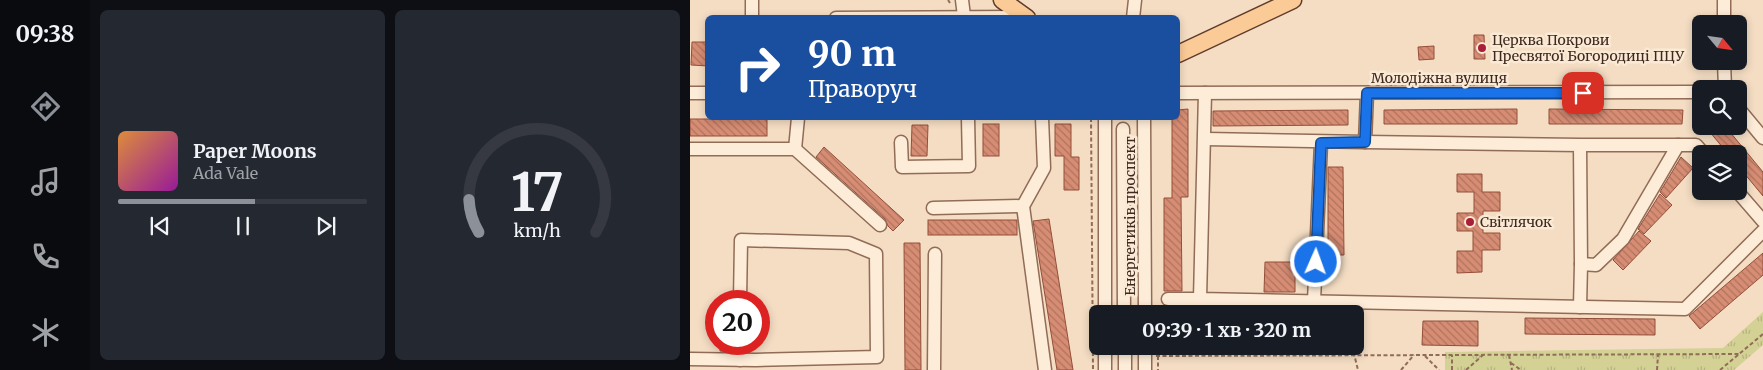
<!DOCTYPE html>
<html lang="uk">
<meta charset="utf-8">
<style>
:root{--surface:#171b24;--page:#242831;--text:#f1f3f6;--muted:#9ea1a6;--line:#363941;--accent:#8c9099}
body{margin:0;font-family:Merriweather,serif;background:var(--page);color:var(--text);height:100vh;display:flex;flex-direction:column;font-size:19px;white-space:nowrap}
*{box-sizing:border-box;margin:0}
p{font-size:16px;color:var(--muted)}
.icon{flex:none;width:28px;height:28px;fill:none;stroke:currentColor;stroke-width:2;stroke-linecap:round;stroke-linejoin:round}
.map{position:relative;flex:1;overflow:hidden}
.sheet{display:flex;flex-direction:column;gap:10px;padding:10px;background:#0d0f14;width:600px}
.sheet>*{flex:none}
.banner{position:absolute;left:15px;top:15px;width:475px;height:105px;border-radius:8px;box-shadow:0 2px 8px #0003;background:#1a4fa0;color:#fff;overflow:hidden}
.needle{width:32px;rotate:119deg}
.controls{position:absolute;left:1002px;top:15px;display:grid;gap:10px}
.controls a{display:grid;place-items:center;width:55px;height:55px;border-radius:8px;background:var(--surface);box-shadow:0 2px 8px #0003;font-size:25px}
.speed{position:absolute;left:15px;top:290px;display:flex;gap:10px;font-size:25px;font-weight:700;text-align:center}
.speed>*{display:grid;place-content:center;width:65px;height:65px;border-radius:50%;background:var(--surface);box-shadow:0 2px 8px #0003;line-height:1}
.speed .limit{border:8px solid #d22;background:#fff;color:#111}
.pin{position:absolute;display:grid;place-items:center;width:42px;height:42px;color:#fff;margin:-21px;border-radius:10px;box-shadow:0 2px 8px #0006}
.me{position:absolute;width:55px;margin:-28px;rotate:2deg;stroke-linejoin:round;filter:drop-shadow(0 0 4px #0008)}
.turn{display:flex;align-items:center;gap:18px;height:105px;padding:0 20px;font-size:22px}
.turn .icon{width:65px;height:65px;stroke-width:2.5}
.turn b{display:block;font-size:35px;line-height:42px}
.sheet .widget{flex:1;display:flex;flex-direction:column;justify-content:center;gap:8px;min-width:0;padding:0 18px;border-radius:8px;background:var(--page)}
.sheet .dial{align-items:center;gap:0}
.dial svg{height:130px;overflow:visible;fill:none;stroke:var(--line);stroke-width:7;stroke-linecap:round;text-anchor:middle}
.dial text{fill:var(--text);stroke:none}
.song{display:flex;align-items:center;gap:15px}
.cover{width:60px;height:60px;border-radius:8px;background:linear-gradient(135deg,hsl(30 70% 55%),hsl(300 70% 35%))}
.played{height:5px;border-radius:2px;background:linear-gradient(90deg,var(--accent) 55%,var(--line) 55%)}
.keys{display:flex;justify-content:space-around;direction:ltr}
.sheet .tiles{flex:1;display:grid;gap:10px;grid-template-columns:repeat(2,1fr)}
.trip{position:absolute;left:399px;top:305px;width:275px;height:50px;border-radius:8px;background:var(--surface);box-shadow:0 2px 8px #0003;font-weight:700;line-height:50px;text-align:center}
main{display:flex;flex:1;min-height:0}
.menu{display:flex;flex-direction:column;width:90px;justify-content:space-around;align-items:center;background:#090b0e;color:var(--muted)}
.menu .icon{width:35px;height:35px}
.menu .active{color:var(--accent)}
.menu b{font-size:22px;color:var(--text)}
.map>svg:first-child{display:block}
.park{fill:url(#park-tufts)}
.building{fill:url(#building-back-hatch);stroke:#944e39}
.lines{fill:none;stroke-linecap:round;stroke-linejoin:round}
.minor-casing{stroke:#916c57;stroke-width:15}
.major-casing{stroke:#5f3b2c;stroke-width:19}
.path{stroke:#916c57;stroke-width:2;stroke-dasharray:4 2.5;stroke-linecap:butt}
.minor{stroke:#fdecd8;stroke-width:12}
.major{stroke:#fbcb97;stroke-width:16}
.route-casing{stroke:#114b97;stroke-width:12}
.route{stroke:#1a73e8;stroke-width:9}
.poi-dot{fill:#a91f37;stroke:#fae9d4;stroke-width:2}
.labels{text-anchor:middle;stroke-width:5;stroke-linejoin:round;paint-order:stroke}
.poi-label{font-size:14px;fill:#3f281d;stroke:#fae9d4;text-anchor:start}
.street-label{font-size:14px;fill:#3f281d;stroke:#fae9d4}
</style>
<main>
<nav class="menu">
<b>09:38</b>
<svg class="icon active" aria-label="directions" viewBox="0 0 24 24"><path d="M12 3l9 9-9 9-9-9zM9 14v-3h6M13 9l2 2-2 2"/></svg>
<svg class="icon" aria-label="music" viewBox="0 0 24 24"><path d="M9 18V5l10-2v13"/><circle cx="6" cy="18" r="3"/><circle cx="16" cy="16" r="3"/></svg>
<svg class="icon" aria-label="phone" viewBox="0 0 24 24"><path d="M5 4h4l2 5-3 2q2 4 5 5l2-3 5 2v4C11 20 4 13 5 4z"/></svg>
<svg class="icon" aria-label="climate" viewBox="0 0 24 24"><path d="M12 3v18M4 7l16 10M4 17L20 7"/></svg>
</nav>
<section class="sheet">
<div class="tiles">
<div class="widget">
<div class="song"><i class="cover"></i><div><b>Paper Moons</b><p>Ada Vale</p></div></div>
<div class="played"></div>
<div class="keys"><svg class="icon" aria-label="previous" viewBox="0 0 24 24"><path d="M18 5L8 12l10 7zM5 5v14"/></svg><svg class="icon" aria-label="pause" viewBox="0 0 24 24"><path d="M8 5v14M16 5v14"/></svg><svg class="icon" aria-label="next" viewBox="0 0 24 24"><path d="M6 5l10 7-10 7zM19 5v14"/></svg></div>
</div>
<div class="widget dial"><svg viewBox="0 0 100 80">
<path d="M14 69A42 42 0 1 1 86 69"/>
<path d="M14 69A42 42 0 0 1 8 49" stroke="#8c9099"/>
<text x="50" y="56" font-size="32" font-weight="700">17</text>
<text x="50" y="72" font-size="11">km/h</text>
</svg></div>
</div>
</section>
<div class="map">
<svg width="1073" height="370" viewBox="0 0 1073 370">
<defs>
<pattern id="park-tufts" width="24" height="20" patternUnits="userSpaceOnUse" patternTransform="scale(1.25)"><rect width="24" height="20" fill="#d4d195"/><path d="M3 7l-1-3M5 7V3M7 7l1-3M15 17l-1-3M17 17v-4M19 17l1-3" fill="none" stroke="#b7b380"/></pattern>
<pattern id="building-back-hatch" width="6" height="6" patternUnits="userSpaceOnUse" patternTransform="scale(1.25)"><rect width="6" height="6" fill="#d78d74"/><path d="M-1 5l2 2M0 0l6 6M5-1l2 2" fill="none" stroke="#b0735f"/></pattern>
</defs>
<rect width="100%" height="100%" fill="#f4ddc3"/>
<path class="park" d="M 1073,312 L 1073,345 L 1044,370 L 755,370 L 755,352 L 1033,348 Z"/>
<g class="building">
<path d="M 784,35 L 794,35 L 795,59 L 784,59 Z"/>
<path d="M 2,42 L 18,42 L 18,66 L 1,65 Z"/>
<path d="M 744,46 L 744,59 L 729,60 L 728,47 Z"/>
<path d="M 498,109 L 498,197 L 491,197 L 492,291 L 474,291 L 474,198 L 482,198 L 482,118 L 488,118 L 488,110 Z"/>
<path d="M 827,109 L 827,124 L 694,124 L 694,110 Z"/>
<path d="M 859,109 L 993,110 L 992,124 L 859,124 Z"/>
<path d="M 658,110 L 658,125 L 523,126 L 523,111 Z"/>
<rect x="0" y="119" width="77" height="17"/>
<rect x="293" y="124" width="16" height="32"/>
<path d="M 365,124 L 381,124 L 381,157 L 389,157 L 389,190 L 374,190 L 374,156 L 365,156 Z"/>
<path d="M 222,125 L 238,125 L 237,156 L 221,156 Z"/>
<path d="M 1015,126 L 1035,126 L 1073,172 L 1073,196 L 1049,167 L 1049,154 L 1038,154 Z"/>
<path d="M 134,147 L 214,220 L 203,231 L 198,226 L 195,219 L 126,157 Z"/>
<path d="M 991,157 L 1003,168 L 976,198 L 970,192 Z"/>
<path d="M 638,167 L 653,167 L 654,255 L 638,255 Z"/>
<path d="M 767,174 L 792,174 L 792,192 L 810,192 L 810,211 L 793,211 L 793,233 L 810,233 L 810,250 L 792,250 L 792,272 L 767,273 L 767,251 L 783,251 L 783,231 L 767,231 L 767,213 L 784,213 L 784,192 L 767,192 Z"/>
<path d="M 970,194 L 982,205 L 954,234 L 948,229 Z"/>
<path d="M 359,219 L 383,370 L 367,370 L 343,221 Z"/>
<rect x="238" y="220" width="89" height="15"/>
<path d="M 949,231 L 961,241 L 933,270 L 923,260 Z"/>
<path d="M 214,243 L 230,243 L 231,370 L 215,370 Z"/>
<path d="M 1073,253 L 1073,275 L 1010,329 L 999,316 Z"/>
<path d="M 575,262 L 605,262 L 605,292 L 574,292 Z"/>
<path d="M 835,318 L 965,319 L 965,335 L 835,334 Z"/>
<path d="M 733,321 L 788,321 L 788,346 L 732,345 Z"/>
<path d="M 30,344 L 42,344 L 42,352 L 30,351 Z"/>
</g>
<g class="lines">
<defs>
<g id="minor">
<path d="M 272,0 L 274,16"/>
<path d="M 1034,0 L 1034,24"/>
<path d="M 62,18 L 62,0"/>
<path d="M 146,18 L 336,17"/>
<path d="M 443,18 L 445,0"/>
<path d="M 1034,61 L 1035,89"/>
<path d="M 0,93 L 18,93"/>
<path d="M 488,93 L 1011,92"/>
<path d="M 515,93 L 510,299 L 995,309 L 1073,231"/>
<path d="M 1049,109 L 1073,138"/>
<path d="M 352,118 L 354,168 L 333,206 L 355,370"/>
<path d="M 454,118 L 455,314"/>
<path d="M 433,129 L 434,314"/>
<path d="M 516,139 L 675,142 L 677,93"/>
<path d="M 211,142 L 212,167 L 279,166 L 278,118"/>
<path d="M 675,142 L 890,145 L 891,264 L 906,265 L 933,239 L 988,145 L 890,145"/>
<path d="M 988,145 L 1006,145 L 1014,154"/>
<path d="M 0,149 L 105,149 L 190,225"/>
<path d="M 105,149 L 108,118"/>
<path d="M 1047,191 L 1073,221"/>
<path d="M 243,208 L 333,206"/>
<path d="M 478,299 L 510,299"/>
<path d="M 624,301 L 631,143"/>
<path d="M 890,307 L 891,264"/>
<path d="M 415,314 L 415,118"/>
<path d="M 435,346 L 435,370"/>
<path d="M 455,346 L 455,370"/>
<path d="M 0,359 L 66,360 L 187,357 L 186,254 L 159,243 L 51,240 L 50,301"/>
<path d="M 50,360 L 50,344"/>
<path d="M 244,370 L 245,254"/>
<path d="M 415,370 L 415,346"/>
</g>
<g id="major">
<path d="M 312,0 L 337,18"/>
<path d="M 488,54 L 603,0"/>
</g>
</defs>
<use href="#minor" class="minor-casing"/>
<use href="#major" class="major-casing"/>
<g class="path">
<path d="M 258,0 L 260,3"/>
<path d="M 401,118 L 403,370"/>
<path d="M 662,346 L 668,370"/>
<path d="M 819,355 L 822,370"/>
<path d="M 466,356 L 1049,354"/>
<path d="M 468,356 L 468,370"/>
<path d="M 735,356 L 749,370"/>
<path d="M 821,363 L 831,370"/>
<path d="M 711,370 L 724,355"/>
<path d="M 762,370 L 762,355"/>
<path d="M 776,370 L 793,355"/>
<path d="M 967,370 L 968,355"/>
<path d="M 1030,370 L 1073,334"/>
</g>
<use href="#minor" class="minor"/>
<use href="#major" class="major"/>
</g>
<g class="lines">
<defs>
<path id="route" d="M 626,262 L 631,143 L 675,142 L 677,93 L 893,93"/>
</defs>
<use href="#route" class="route-casing"/>
<use href="#route" class="route"/>
</g>
<g class="poi-dot">
<circle cx="792" cy="48" r="5"/>
<circle cx="780" cy="222" r="5"/>
</g>
<g class="labels">
<g class="poi-label">
<text x="802" y="45">Церква Покрови<tspan x="802" dy="16">Пресвятої Богородиці ПЦУ</tspan></text>
<text x="790" y="227">Світлячок</text>
</g>
<g class="street-label">
<text x="749" y="83">Молодіжна вулиця</text>
<text transform="translate(440 216) rotate(-90)" y="5">Енергетиків проспект</text>
</g>
</g>
</svg>
<div class="controls">
<a><svg class="needle" viewBox="-14 -14 28 28"><path d="M0-13l5 13h-10z" fill="#e53935"/><path d="M0 13l5-13h-10z" fill="#9ea1a6"/></svg></a>
<a><svg class="icon" aria-label="search" viewBox="0 0 24 24"><circle cx="10" cy="10" r="6"/><path d="M15 15l6 6"/></svg></a>
<a><svg class="icon" aria-label="layers" viewBox="0 0 24 24"><path d="M12 4l9 5-9 5-9-5zM3 14l9 5 9-5"/></svg></a>
</div>
<div class="speed"><div class="limit">20</div></div>
<div class="pin" style="left:893px;top:93px;background:#d93025"><svg class="icon" aria-label="arrive" viewBox="0 0 24 24"><path d="M6 21V4h12l-3 4 3 4H6"/></svg></div>
<svg class="me" style="left:626px;top:262px" viewBox="-20 -20 40 40"><circle r="17" fill="#1a73e8" stroke="#fff" stroke-width="3"/><path d="M0-11L8 9 0 5-8 9z" fill="#fff"/></svg>
<div class="trip">09:39 · 1 хв · 320 m</div>
<div class="banner">
<div class="turn"><svg class="icon" aria-label="right" viewBox="0 0 24 24"><path d="M7 20v-9h11M14 6l5 5-5 5"/></svg><div><b>90 m</b>Праворуч</div></div>
</div>
</div>
</main>
